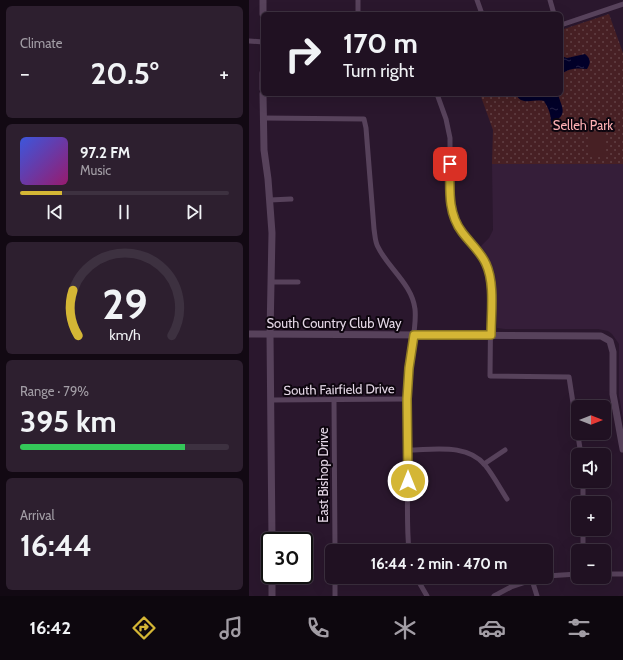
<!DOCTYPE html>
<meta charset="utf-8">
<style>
:root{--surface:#201122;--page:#2d1f2f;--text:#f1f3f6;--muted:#a29da5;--line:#3d3140;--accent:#d4b635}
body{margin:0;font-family:Cabin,sans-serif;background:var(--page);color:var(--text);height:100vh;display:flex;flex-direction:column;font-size:15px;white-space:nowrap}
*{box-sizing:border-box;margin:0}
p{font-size:13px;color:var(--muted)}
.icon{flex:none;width:22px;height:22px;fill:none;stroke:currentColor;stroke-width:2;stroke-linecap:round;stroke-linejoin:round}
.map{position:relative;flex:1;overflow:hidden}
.panel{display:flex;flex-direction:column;gap:6px;padding:6px;background:#120913;width:249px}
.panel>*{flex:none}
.top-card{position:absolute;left:12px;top:12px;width:302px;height:84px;border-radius:6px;box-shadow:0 4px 16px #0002,0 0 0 1px var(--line);background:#201122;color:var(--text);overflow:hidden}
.needle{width:26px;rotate:90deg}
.controls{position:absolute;left:322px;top:400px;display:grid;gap:8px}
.controls a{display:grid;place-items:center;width:40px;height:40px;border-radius:6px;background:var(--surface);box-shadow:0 4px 16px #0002,0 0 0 1px var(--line);font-size:20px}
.speed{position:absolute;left:12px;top:532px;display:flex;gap:8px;font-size:20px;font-weight:700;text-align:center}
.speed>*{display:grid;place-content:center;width:52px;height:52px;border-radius:50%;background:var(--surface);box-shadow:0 4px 16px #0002,0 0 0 1px var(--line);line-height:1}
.speed .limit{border:2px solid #111;border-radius:6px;background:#fff;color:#111}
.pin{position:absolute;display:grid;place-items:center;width:34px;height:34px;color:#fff;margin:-17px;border-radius:8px;box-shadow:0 2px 6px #0006}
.me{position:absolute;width:44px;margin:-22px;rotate:0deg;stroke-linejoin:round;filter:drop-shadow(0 0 3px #0008)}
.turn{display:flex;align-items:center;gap:14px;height:84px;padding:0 16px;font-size:18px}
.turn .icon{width:52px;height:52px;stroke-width:2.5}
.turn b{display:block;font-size:28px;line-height:34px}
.big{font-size:30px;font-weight:700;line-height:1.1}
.panel .card{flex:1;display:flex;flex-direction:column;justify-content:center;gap:6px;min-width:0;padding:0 14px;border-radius:6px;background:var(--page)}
.panel .dial{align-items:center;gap:0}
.dial svg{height:104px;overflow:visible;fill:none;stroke:var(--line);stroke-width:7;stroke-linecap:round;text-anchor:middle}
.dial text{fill:var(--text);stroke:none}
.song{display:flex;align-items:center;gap:12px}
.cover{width:48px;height:48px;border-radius:6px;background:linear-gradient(135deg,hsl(230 70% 55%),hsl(320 70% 35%))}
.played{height:4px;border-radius:2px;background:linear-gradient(90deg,var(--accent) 20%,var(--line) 20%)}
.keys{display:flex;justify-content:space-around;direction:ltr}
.heat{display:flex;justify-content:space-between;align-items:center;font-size:22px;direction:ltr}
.charge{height:6px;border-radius:3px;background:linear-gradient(90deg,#34c759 79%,var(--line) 0)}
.trip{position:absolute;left:76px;top:544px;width:228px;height:40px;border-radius:6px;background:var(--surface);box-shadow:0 4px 16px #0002,0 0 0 1px var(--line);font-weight:700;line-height:40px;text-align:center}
.dock{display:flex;height:64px;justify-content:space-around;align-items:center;background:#0d070e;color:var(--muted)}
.dock .icon{width:28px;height:28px}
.dock .active{color:var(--accent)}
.dock b{font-size:18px;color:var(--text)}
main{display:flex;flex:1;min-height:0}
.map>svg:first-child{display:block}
.built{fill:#351e39}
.park{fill:url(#park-dots)}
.garden{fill:#472024}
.water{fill:url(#water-ripples)}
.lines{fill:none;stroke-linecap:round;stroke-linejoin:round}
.street{stroke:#57425b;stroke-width:5}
.secondary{stroke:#57425b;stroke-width:7}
.route-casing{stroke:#8a7622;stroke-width:10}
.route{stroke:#d4b635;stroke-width:7}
.labels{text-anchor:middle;stroke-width:4;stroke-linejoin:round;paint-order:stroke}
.park-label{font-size:13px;fill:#feb0b4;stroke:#0e060f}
.street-label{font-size:13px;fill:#e4d7e6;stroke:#0e060f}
</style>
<main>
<section class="panel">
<div class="card"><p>Climate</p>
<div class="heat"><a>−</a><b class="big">20.5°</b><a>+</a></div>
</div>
<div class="card">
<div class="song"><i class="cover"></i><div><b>97.2 FM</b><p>Music</p></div></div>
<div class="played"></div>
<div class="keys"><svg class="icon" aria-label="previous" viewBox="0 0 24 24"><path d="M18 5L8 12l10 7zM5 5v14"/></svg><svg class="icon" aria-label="pause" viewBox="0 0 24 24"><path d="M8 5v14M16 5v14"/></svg><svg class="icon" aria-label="next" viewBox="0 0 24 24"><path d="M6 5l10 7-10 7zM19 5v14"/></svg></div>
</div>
<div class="card dial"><svg viewBox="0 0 100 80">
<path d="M14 69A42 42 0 1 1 86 69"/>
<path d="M14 69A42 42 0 0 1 10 34" stroke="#d4b635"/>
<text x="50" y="56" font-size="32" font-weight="700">29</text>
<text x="50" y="72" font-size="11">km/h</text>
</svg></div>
<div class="card"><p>Range · 79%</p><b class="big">395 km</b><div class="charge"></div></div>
<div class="card"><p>Arrival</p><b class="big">16:44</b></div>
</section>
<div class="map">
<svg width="374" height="596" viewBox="0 0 374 596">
<defs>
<pattern id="park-dots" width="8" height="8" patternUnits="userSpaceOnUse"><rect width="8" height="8" fill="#472024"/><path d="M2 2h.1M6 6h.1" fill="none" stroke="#614044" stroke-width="1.8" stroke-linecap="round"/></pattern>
<pattern id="water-ripples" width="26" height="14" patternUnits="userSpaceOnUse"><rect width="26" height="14" fill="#020029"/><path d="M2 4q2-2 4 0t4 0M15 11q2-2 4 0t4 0" fill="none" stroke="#272448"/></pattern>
</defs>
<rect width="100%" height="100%" fill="#2a172d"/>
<path class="built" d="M 243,164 L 374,164 L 374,418 L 370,396 L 370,344 L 363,334 L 359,331 L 349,329 L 256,329 L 248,328 L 246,275 L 240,259 L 231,247 L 240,238 L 244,230 Z"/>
<path class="park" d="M 360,14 L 374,53 L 374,164 L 243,164 L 244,130 L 231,94 L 312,94 L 312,30 Z"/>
<path class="garden" d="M 341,131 L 356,131 L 356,156 L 340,156 Z"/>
<g class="water">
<path d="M 336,54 C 342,59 342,63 338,69 C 328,68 319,68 312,75 L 312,56 L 318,58 Z"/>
<path d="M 267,94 L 309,94 C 313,109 320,114 302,124 C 302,114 300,109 295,101 C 284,99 272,106 267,94 Z"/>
</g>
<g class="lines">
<g class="street">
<path d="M 109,0 L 109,14"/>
<path d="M 228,0 L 233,14"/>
<path d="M 301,0 L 305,14"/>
<path d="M 312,25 L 374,4"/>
<path d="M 0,41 L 14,42"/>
<path d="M 188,94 L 197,119 L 201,138 L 201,203 L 204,218 L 213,232 L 231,254 L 238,265 L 242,282 L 241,376 L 320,377 L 332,455"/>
<path d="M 14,118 L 115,119 L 117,128 L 125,229 C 126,235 126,242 129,247 C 139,268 163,284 166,309 C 168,329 161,349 160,369 C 157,398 159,428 159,457 C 159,488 157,520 160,551"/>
<path d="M 21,200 L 42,199"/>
<path d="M 22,282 L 49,282"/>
<path d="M 23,400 L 158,399"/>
<path d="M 85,400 L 86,551"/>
<path d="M 159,450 C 184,450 218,443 236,465 C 244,475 251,488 258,499"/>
<path d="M 235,464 L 256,450"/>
<path d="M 334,503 L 334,481"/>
<path d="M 334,551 L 334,529"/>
<path d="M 355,574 L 374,574"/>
<path d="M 297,576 L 329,574"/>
<path d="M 86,577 L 86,596"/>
<path d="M 167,577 L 178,596"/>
<path d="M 283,580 L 288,596"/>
<path d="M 245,596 L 262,587 L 292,577"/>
</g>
<g class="secondary">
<path d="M 14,14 L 14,0"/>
<path d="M 14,73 L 14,89"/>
<path d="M 14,94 L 15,150 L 19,179 L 23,233 L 21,334 L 23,541"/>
<path d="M 0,334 L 352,336 L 361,341 L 364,352 L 364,394 L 374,449"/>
<path d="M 23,575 L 23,596"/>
</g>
</g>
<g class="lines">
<defs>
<path id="route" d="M 159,481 L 158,399 L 160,368 L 165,335 L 242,335 C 242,314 246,283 237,264 C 232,252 221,243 213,232 C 198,212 201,188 201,164"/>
</defs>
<use href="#route" class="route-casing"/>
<use href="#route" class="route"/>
</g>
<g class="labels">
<g class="park-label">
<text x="334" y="130">Selleh Park</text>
</g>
<g class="street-label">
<text x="85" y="328">South Country Club Way</text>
<text transform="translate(90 389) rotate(-1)" y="5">South Fairfield Drive</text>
<text transform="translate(74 475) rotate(-90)" y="5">East Bishop Drive</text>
</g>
</g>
</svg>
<div class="controls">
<a><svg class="needle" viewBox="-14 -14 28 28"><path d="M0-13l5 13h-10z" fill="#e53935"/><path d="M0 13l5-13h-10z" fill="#a29da5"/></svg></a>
<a><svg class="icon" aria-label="sound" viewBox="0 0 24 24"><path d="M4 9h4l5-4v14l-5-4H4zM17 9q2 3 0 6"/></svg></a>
<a>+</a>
<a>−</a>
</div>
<div class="speed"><div class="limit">30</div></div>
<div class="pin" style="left:201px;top:164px;background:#d93025"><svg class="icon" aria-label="arrive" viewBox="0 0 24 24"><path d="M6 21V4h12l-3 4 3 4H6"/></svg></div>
<svg class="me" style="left:159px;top:481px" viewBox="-20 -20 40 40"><circle r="17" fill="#d4b635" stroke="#fff" stroke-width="3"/><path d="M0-11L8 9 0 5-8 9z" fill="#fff"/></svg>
<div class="trip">16:44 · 2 min · 470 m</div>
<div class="top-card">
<div class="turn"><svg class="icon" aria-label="right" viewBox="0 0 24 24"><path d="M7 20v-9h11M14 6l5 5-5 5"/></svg><div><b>170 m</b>Turn right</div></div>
</div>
</div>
</main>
<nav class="dock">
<b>16:42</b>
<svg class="icon active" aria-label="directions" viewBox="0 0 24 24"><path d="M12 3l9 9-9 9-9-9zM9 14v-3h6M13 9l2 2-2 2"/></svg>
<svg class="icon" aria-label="music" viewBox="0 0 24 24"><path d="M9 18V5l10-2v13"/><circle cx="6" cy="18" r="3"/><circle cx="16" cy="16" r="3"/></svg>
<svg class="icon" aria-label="phone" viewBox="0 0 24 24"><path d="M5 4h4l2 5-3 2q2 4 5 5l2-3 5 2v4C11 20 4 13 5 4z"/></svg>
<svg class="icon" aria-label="climate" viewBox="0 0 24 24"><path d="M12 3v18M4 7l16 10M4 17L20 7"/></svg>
<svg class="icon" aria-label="car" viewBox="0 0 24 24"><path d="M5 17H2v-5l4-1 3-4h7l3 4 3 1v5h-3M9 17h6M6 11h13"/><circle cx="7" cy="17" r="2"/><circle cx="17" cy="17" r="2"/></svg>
<svg class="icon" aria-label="filters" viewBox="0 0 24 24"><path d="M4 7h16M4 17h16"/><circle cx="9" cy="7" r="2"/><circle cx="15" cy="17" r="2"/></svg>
</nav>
